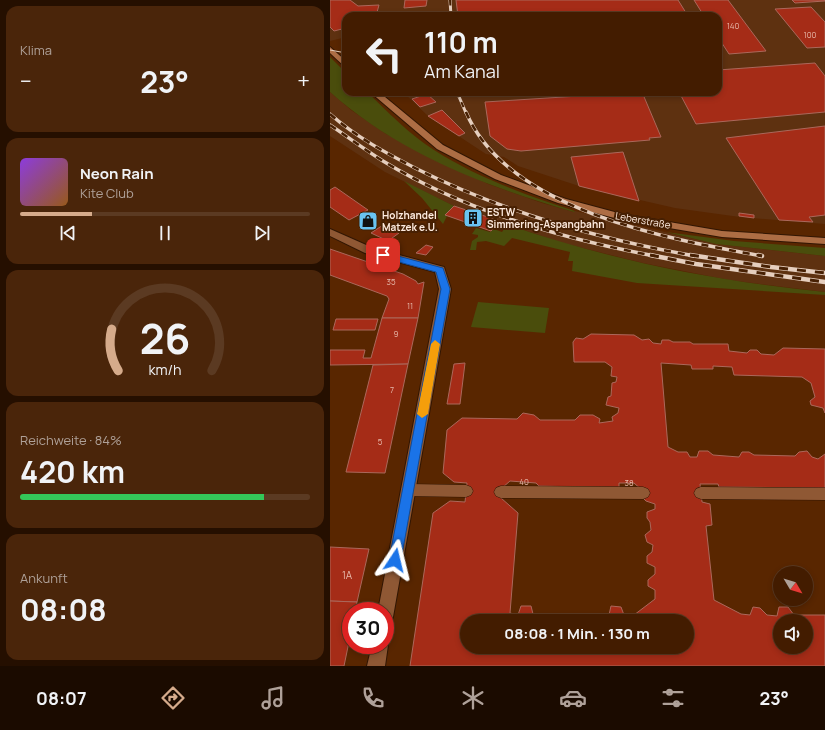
<!DOCTYPE html>
<html lang="de">
<meta charset="utf-8">
<style>
:root{--surface:#431c00;--page:#4a250a;--text:#f1f3f6;--muted:#afa199;--line:#5b3a22;--accent:#d6ab8b}
body{margin:0;font-family:Manrope,sans-serif;background:var(--page);color:var(--text);height:100vh;display:flex;flex-direction:column;font-size:15px;white-space:nowrap}
*{box-sizing:border-box;margin:0}
p{font-size:13px;color:var(--muted)}
.icon{flex:none;width:22px;height:22px;fill:none;stroke:currentColor;stroke-width:2;stroke-linecap:round;stroke-linejoin:round}
.map{position:relative;flex:1;overflow:hidden}
.side{display:flex;flex-direction:column;gap:6px;padding:6px;background:#250f00;width:330px}
.side>*{flex:none}
.top-card{position:absolute;left:12px;top:12px;width:380px;height:84px;border-radius:12px;box-shadow:0 2px 6px #0003,0 0 0 1px var(--line);background:#431c00;color:var(--text);overflow:hidden}
.needle{width:26px;rotate:128deg}
.tools{position:absolute;left:443px;top:566px;display:grid;gap:8px}
.tools a{display:grid;place-items:center;width:40px;height:40px;border-radius:50%;background:var(--surface);box-shadow:0 2px 6px #0003,0 0 0 1px var(--line);font-size:20px}
.speed{position:absolute;left:12px;top:602px;display:flex;gap:8px;font-size:20px;font-weight:700;text-align:center}
.speed>*{display:grid;place-content:center;width:52px;height:52px;border-radius:50%;background:var(--surface);box-shadow:0 2px 6px #0003,0 0 0 1px var(--line);line-height:1}
.speed .limit{border:6px solid #d22;background:#fff;color:#111}
.pin{position:absolute;display:grid;place-items:center;width:34px;height:34px;color:#fff;margin:-17px;border-radius:8px;box-shadow:0 2px 6px #0006}
.me{position:absolute;width:44px;margin:-22px;rotate:10deg;stroke-linejoin:round;filter:drop-shadow(0 0 3px #0008)}
.turn{display:flex;align-items:center;gap:14px;height:84px;padding:0 16px;font-size:18px}
.turn .icon{width:52px;height:52px;stroke-width:2.5}
.turn b{display:block;font-size:28px;line-height:34px}
.big{font-size:30px;font-weight:700;line-height:1.1}
.side .card{flex:1;display:flex;flex-direction:column;justify-content:center;gap:6px;min-width:0;padding:0 14px;border-radius:12px;background:var(--page)}
.side .dial{align-items:center;gap:0}
.dial svg{height:104px;overflow:visible;fill:none;stroke:var(--line);stroke-width:7;stroke-linecap:round;text-anchor:middle}
.dial text{fill:var(--text);stroke:none}
.song{display:flex;align-items:center;gap:12px}
.cover{width:48px;height:48px;border-radius:6px;background:linear-gradient(135deg,hsl(270 70% 55%),hsl(30 70% 35%))}
.played{height:4px;border-radius:2px;background:linear-gradient(90deg,var(--accent) 25%,var(--line) 25%)}
.keys{display:flex;justify-content:space-around;direction:ltr}
.heat{display:flex;justify-content:space-between;align-items:center;font-size:22px;direction:ltr}
.charge{height:6px;border-radius:3px;background:linear-gradient(90deg,#34c759 84%,var(--line) 0)}
.trip{position:absolute;left:130px;top:614px;width:234px;height:40px;border-radius:20px;background:var(--surface);box-shadow:0 2px 6px #0003,0 0 0 1px var(--line);font-weight:700;line-height:40px;text-align:center}
.tabs{display:flex;height:64px;justify-content:space-around;align-items:center;background:#1b0b00;color:var(--muted)}
.tabs .icon{width:28px;height:28px}
.tabs .active{color:var(--accent)}
.tabs b{font-size:18px;color:var(--text)}
main{display:flex;flex:1;min-height:0}
.map>svg:first-child{display:block}
.built{fill:#5e3110}
.green{fill:#4a4d0c}
.building{fill:#a52c17;stroke:#ab685b;fill-rule:evenodd}
.lines{fill:none;stroke-linecap:round;stroke-linejoin:round}
.lane-casing{stroke:#311603;stroke-width:1}
.street-casing{stroke:#311603;stroke-width:2}
.secondary-casing{stroke:#311603;stroke-width:2}
.lane{fill:#8f5834;fill-rule:evenodd}
.street{fill:#8f5834;fill-rule:evenodd}
.secondary{fill:#ad6d44;fill-rule:evenodd}
.tram{stroke:#e5cebe;stroke-width:1}
.rail-far2-casing{stroke:#e5cebe;stroke-width:3}
.rail-far1-casing{stroke:#e5cebe;stroke-width:3.5}
.rail-casing{stroke:#e5cebe;stroke-width:4.5}
.rail-far2{stroke:#472003;stroke-width:2;stroke-dasharray:5.5;stroke-linecap:butt}
.rail-far1{stroke:#472003;stroke-width:2.5;stroke-dasharray:7;stroke-linecap:butt}
.rail{stroke:#472003;stroke-width:3;stroke-dasharray:9;stroke-linecap:butt}
.route{fill:#1a73e8;stroke:#114b97}
.slow{fill:#f59e0b}
.labels{text-anchor:middle;stroke-width:4;stroke-linejoin:round;paint-order:stroke}
.number-label{font-size:8px;fill:#e7baac}
.poi-label{font-size:10px;font-weight:bold;fill:#fdeade;stroke:#472003;text-anchor:start}
.street-label{font-size:10px;fill:#fdeade;stroke:#472003}
.near-number-label{font-size:10px;fill:#e7baac}
</style>
<main>
<section class="side">
<div class="card"><p>Klima</p>
<div class="heat"><a>−</a><b class="big">23°</b><a>+</a></div>
</div>
<div class="card">
<div class="song"><i class="cover"></i><div><b>Neon Rain</b><p>Kite Club</p></div></div>
<div class="played"></div>
<div class="keys"><svg class="icon" aria-label="previous" viewBox="0 0 24 24"><path d="M18 5L8 12l10 7zM5 5v14"/></svg><svg class="icon" aria-label="pause" viewBox="0 0 24 24"><path d="M8 5v14M16 5v14"/></svg><svg class="icon" aria-label="next" viewBox="0 0 24 24"><path d="M6 5l10 7-10 7zM19 5v14"/></svg></div>
</div>
<div class="card dial"><svg viewBox="0 0 100 80">
<path d="M14 69A42 42 0 1 1 86 69"/>
<path d="M14 69A42 42 0 0 1 9 37" stroke="#d6ab8b"/>
<text x="50" y="56" font-size="32" font-weight="700">26</text>
<text x="50" y="72" font-size="11">km/h</text>
</svg></div>
<div class="card"><p>Reichweite · 84%</p><b class="big">420 km</b><div class="charge"></div></div>
<div class="card"><p>Ankunft</p><b class="big">08:08</b></div>
</section>
<div class="map">
<svg width="495" height="666" viewBox="0 0 495 666">
<rect width="100%" height="100%" fill="#592600"/>
<g class="built">
<path d="M 0,0 L 495,0 L 495,224 L 410,217 L 345,208 L 249,186 L 188,166 L 174,157 L 156,154 L 98,116 L 73,92 L 388,92 L 388,16 L 16,16 L 16,41 L 12,38 L 0,41 Z"/>
<path d="M 0,92 L 21,110 L 56,134 L 158,184 L 212,203 L 244,212 L 245,211 L 386,244 L 495,256 L 495,292 L 399,280 L 313,263 L 229,242 L 124,206 L 55,172 L 0,136 Z"/>
</g>
<g class="green">
<path d="M 0,57 L 16,73 L 16,92 L 37,92 C 58,112 79,134 104,150 C 148,178 196,195 245,211 L 244,212 C 157,187 68,153 0,92 Z"/>
<path d="M 74,181 L 124,206 L 115,215 L 117,216 L 113,224 L 92,198 Z"/>
<path d="M 170,222 C 274,259 384,281 495,292 L 495,295 L 307,283 L 242,271 L 243,261 L 238,261 L 240,252 L 182,238 L 174,246 L 156,241 L 147,242 L 146,250 L 140,250 L 142,241 L 148,237 L 148,235 L 142,234 L 146,228 L 160,232 L 164,229 L 172,232 L 174,229 L 165,226 Z"/>
<path d="M 336,232 L 404,241 L 495,248 L 495,256 L 386,244 Z"/>
<path d="M 148,302 L 219,308 L 215,333 L 141,327 Z"/>
</g>
<g class="building">
<path d="M 0,0 L 20,0 L 28,6 L 49,5 L 46,16 L 16,16 L 16,28 L 4,31 L 0,27 Z"/>
<path d="M 75,0 L 97,0 L 96,6 L 74,8 Z"/>
<path d="M 126,0 L 348,0 L 358,16 L 128,16 Z"/>
<path d="M 364,0 L 398,0 L 436,51 L 399,54 L 388,37 L 388,16 L 374,16 Z"/>
<path d="M 462,0 L 495,0 L 495,1 L 465,3 Z"/>
<path d="M 481,7 L 495,22 L 495,47 L 477,48 L 445,9 Z"/>
<path d="M 485,63 L 495,76 L 495,112 L 366,124 L 349,92 L 388,92 L 388,70 Z"/>
<path d="M 312,92 L 331,137 L 319,138 L 320,140 L 191,151 L 177,149 L 160,136 L 155,102 Z"/>
<path d="M 97,94 L 106,102 L 90,107 L 82,99 Z"/>
<path d="M 112,110 L 135,133 L 129,136 L 98,116 Z"/>
<path d="M 495,126 L 495,215 L 479,217 L 483,222 L 449,220 L 396,138 Z"/>
<path d="M 293,152 L 309,201 L 249,186 L 241,157 Z"/>
<path d="M 5,187 L 38,210 L 19,220 L 0,207 L 0,190 Z"/>
<path d="M 124,206 L 170,221 L 161,231 L 115,215 Z"/>
<path d="M 409,213 L 424,215 L 424,218 L 409,216 Z"/>
<path d="M 53,225 L 69,233 L 58,241 L 41,233 Z"/>
<path d="M 96,245 L 103,247 L 96,255 L 86,253 Z"/>
<path d="M 0,249 L 73,274 L 86,281 L 88,284 L 94,282 L 88,318 L 52,318 L 59,299 L 57,296 L 0,275 Z"/>
<path d="M 52,318 L 88,318 L 78,364 L 0,365 L 0,350 L 35,350 L 33,358 L 41,358 Z"/>
<path d="M 6,319 L 48,319 L 45,330 L 3,330 Z"/>
<path d="M 261,334 L 304,335 L 312,340 L 319,339 L 323,343 L 331,344 L 332,340 L 339,340 L 343,342 L 360,342 L 363,344 L 398,344 L 399,351 L 417,353 L 420,350 L 427,350 L 431,354 L 444,355 L 453,348 L 495,349 L 495,413 L 493,408 L 481,405 L 480,401 L 485,397 L 481,383 L 472,377 L 404,375 L 402,367 L 383,366 L 383,369 L 362,369 L 361,365 L 331,363 L 338,447 L 348,452 L 357,452 L 360,457 L 367,457 L 369,451 L 378,451 L 383,455 L 409,457 L 412,452 L 419,452 L 424,455 L 465,456 L 469,452 L 477,451 L 482,457 L 488,459 L 495,454 L 495,488 L 389,487 L 388,484 L 370,484 L 372,502 L 380,504 L 382,525 L 376,526 L 384,600 L 411,614 L 420,615 L 423,607 L 430,608 L 437,615 L 447,616 L 449,607 L 458,607 L 464,615 L 495,615 L 495,666 L 80,666 L 103,513 L 120,501 L 135,502 L 137,483 L 124,482 L 113,473 L 117,430 L 132,418 L 187,419 L 193,413 L 204,415 L 210,420 L 245,420 L 250,415 L 263,415 L 270,419 L 269,423 L 283,421 L 282,417 L 288,413 L 289,408 L 276,405 L 278,397 L 281,396 L 282,383 L 286,382 L 287,377 L 281,376 L 282,367 L 275,362 L 244,362 L 243,342 L 246,338 L 253,339 ZM 180,481 L 206,483 L 209,486 L 289,488 L 289,483 L 304,483 L 313,491 L 313,498 L 316,501 L 325,504 L 325,509 L 317,512 L 317,518 L 320,522 L 321,530 L 315,535 L 317,542 L 323,545 L 322,552 L 317,556 L 317,563 L 325,567 L 325,574 L 318,580 L 318,586 L 325,590 L 325,599 L 304,615 L 294,615 L 291,607 L 281,606 L 279,615 L 203,614 L 201,606 L 191,606 L 188,615 L 180,613 L 188,513 L 171,498 L 172,488 ZM 137,621 L 357,621 L 357,647 L 137,647 ZM 450,621 L 476,621 L 476,647 L 450,647 Z"/>
<path d="M 135,363 L 130,404 L 117,404 L 124,364 Z"/>
<path d="M 78,364 L 55,473 L 16,472 L 43,365 Z"/>
<path d="M 0,547 L 39,549 L 27,602 L 0,601 Z"/>
<path d="M 0,601 L 27,602 L 25,611 L 21,611 L 21,632 L 14,666 L 0,666 Z"/>
</g>
<g class="lines">
<defs>
<g id="lane">
<path d="M 78,484 L 136,485 L 141,487 L 143,491 L 141,495 L 136,497 L 78,496 L 73,494 L 71,490 L 73,486 Z"/>
<path d="M 171,486 L 313,487 L 318,489 L 320,493 L 318,497 L 313,499 L 171,498 L 166,496 L 164,492 L 166,488 Z"/>
<path d="M 371,487 L 495,488 L 495,500 L 371,499 L 366,497 L 364,493 L 366,489 Z"/>
</g>
<g id="street">
<path d="M 0,229 L 43,248 L 114,267 L 121,289 L 63,617 L 61,623 L 55,625 L 55,611 L 48,611 L 109,289 L 105,272 L 35,253 L 0,236 Z"/>
<path d="M 55,639 L 58,645 L 55,666 L 37,666 L 42,645 L 55,645 Z"/>
</g>
<g id="secondary">
<path d="M 0,47 L 16,61 L 16,68 L 0,53 Z"/>
<path d="M 40,92 L 49,92 L 113,145 L 171,175 L 236,199 L 292,214 L 392,231 L 495,238 L 495,244 L 392,237 L 292,220 L 228,203 L 165,179 L 107,149 Z"/>
</g>
</defs>
<use href="#lane" class="lane-casing"/>
<use href="#street" class="street-casing"/>
<use href="#secondary" class="secondary-casing"/>
<use href="#lane" class="lane"/>
<use href="#street" class="street"/>
<use href="#secondary" class="secondary"/>
<path class="tram" d="M 0,50 L 16,53"/>
<defs>
<g id="rail-far2">
<path d="M 120,0 L 121,16"/>
<path d="M 127,92 L 136,113"/>
</g>
<g id="rail-far1">
<path d="M 136,112 C 177,210 338,239 432,256"/>
<path d="M 0,114 C 26,137 56,153 87,169 C 175,213 269,239 365,256"/>
<path d="M 0,125 C 18,137 35,150 53,161 C 133,210 233,239 325,256"/>
</g>
<g id="rail">
<path d="M 320,255 L 366,264 L 495,282"/>
<path d="M 360,255 L 441,267 L 495,273"/>
<path d="M 428,255 L 432,256"/>
</g>
</defs>
<use href="#rail-far2" class="rail-far2-casing"/>
<use href="#rail-far1" class="rail-far1-casing"/>
<use href="#rail" class="rail-casing"/>
<use href="#rail-far2" class="rail-far2"/>
<use href="#rail-far1" class="rail-far1"/>
<use href="#rail" class="rail"/>
</g>
<path class="route" d="M 53,252 L 113,268 L 120,289 L 71,560 L 70,564 L 65,566 L 61,564 L 59,560 L 111,289 L 106,272 L 50,257 L 49,255 Z"/>
<path class="slow" d="M 105,340 L 110,344 L 98,414 L 92,418 L 87,414 L 101,344 Z"/>
<defs>
<symbol id="building-square" viewBox="-11 -11 22 22"><rect x="-9" y="-9" width="18" height="18" rx="4" fill="#69c3f1" stroke="#472003"/><path d="M-4-6H4V6H1V3H-1V6H-4ZM-2.5-4.3h1.7v1.8h-1.7ZM.8-4.3h1.7v1.8H.8ZM-2.5-1h1.7V.8h-1.7ZM.8-1h1.7V.8H.8Z" fill="#111"/></symbol>
<symbol id="shop-square" viewBox="-11 -11 22 22"><rect x="-9" y="-9" width="18" height="18" rx="4" fill="#69c3f1" stroke="#472003"/><path d="M-5-2.5h2.3a2.7 3.5 0 0 1 5.4 0H5L5.5 6h-11ZM-1.5-2.5h3a1.5 2.3 0 0 0-3 0Z" fill="#111"/></symbol>
</defs>
<g fill-rule="evenodd">
<use href="#building-square" x="132" y="207" width="22" height="22"/>
<use href="#shop-square" x="27" y="210" width="22" height="22"/>
</g>
<g class="labels">
<g class="number-label">
<text x="403" y="29">140</text>
<text x="480" y="38">100</text>
<text x="61" y="285">35</text>
<text x="80" y="309">11</text>
<text x="66" y="337">9</text>
<text x="62" y="393">7</text>
<text x="50" y="445">5</text>
<text x="194" y="485">40</text>
<text x="299" y="486">38</text>
</g>
<g class="poi-label">
<text x="157" y="216">ESTW<tspan x="157" dy="12">Simmering-Aspangbahn</tspan></text>
<text x="52" y="219">Holzhandel<tspan x="52" dy="12">Matzek e.U.</tspan></text>
</g>
<g class="street-label">
<text transform="translate(313 220) rotate(10)" y="4">Leberstraße</text>
</g>
<g class="near-number-label">
<text x="17" y="579">1A</text>
</g>
</g>
</svg>
<div class="tools">
<a><svg class="needle" viewBox="-14 -14 28 28"><path d="M0-13l5 13h-10z" fill="#e53935"/><path d="M0 13l5-13h-10z" fill="#afa199"/></svg></a>
<a><svg class="icon" aria-label="sound" viewBox="0 0 24 24"><path d="M4 9h4l5-4v14l-5-4H4zM17 9q2 3 0 6"/></svg></a>
</div>
<div class="speed"><div class="limit">30</div></div>
<div class="pin" style="left:53px;top:255px;background:#d93025"><svg class="icon" aria-label="arrive" viewBox="0 0 24 24"><path d="M6 21V4h12l-3 4 3 4H6"/></svg></div>
<svg class="me" style="left:65px;top:560px" viewBox="-20 -20 40 40"><path d="M0-17L14 15 0 8-14 15z" fill="#1a73e8" stroke="#fff" stroke-width="4"/></svg>
<div class="trip">08:08 · 1 Min. · 130 m</div>
<div class="top-card">
<div class="turn"><svg class="icon" aria-label="left" viewBox="0 0 24 24"><path d="M17 20v-9H6M10 6l-5 5 5 5"/></svg><div><b>110 m</b>Am Kanal</div></div>
</div>
</div>
</main>
<nav class="tabs">
<b>08:07</b>
<svg class="icon active" aria-label="directions" viewBox="0 0 24 24"><path d="M12 3l9 9-9 9-9-9zM9 14v-3h6M13 9l2 2-2 2"/></svg>
<svg class="icon" aria-label="music" viewBox="0 0 24 24"><path d="M9 18V5l10-2v13"/><circle cx="6" cy="18" r="3"/><circle cx="16" cy="16" r="3"/></svg>
<svg class="icon" aria-label="phone" viewBox="0 0 24 24"><path d="M5 4h4l2 5-3 2q2 4 5 5l2-3 5 2v4C11 20 4 13 5 4z"/></svg>
<svg class="icon" aria-label="climate" viewBox="0 0 24 24"><path d="M12 3v18M4 7l16 10M4 17L20 7"/></svg>
<svg class="icon" aria-label="car" viewBox="0 0 24 24"><path d="M5 17H2v-5l4-1 3-4h7l3 4 3 1v5h-3M9 17h6M6 11h13"/><circle cx="7" cy="17" r="2"/><circle cx="17" cy="17" r="2"/></svg>
<svg class="icon" aria-label="filters" viewBox="0 0 24 24"><path d="M4 7h16M4 17h16"/><circle cx="9" cy="7" r="2"/><circle cx="15" cy="17" r="2"/></svg>
<b>23°</b>
</nav>
